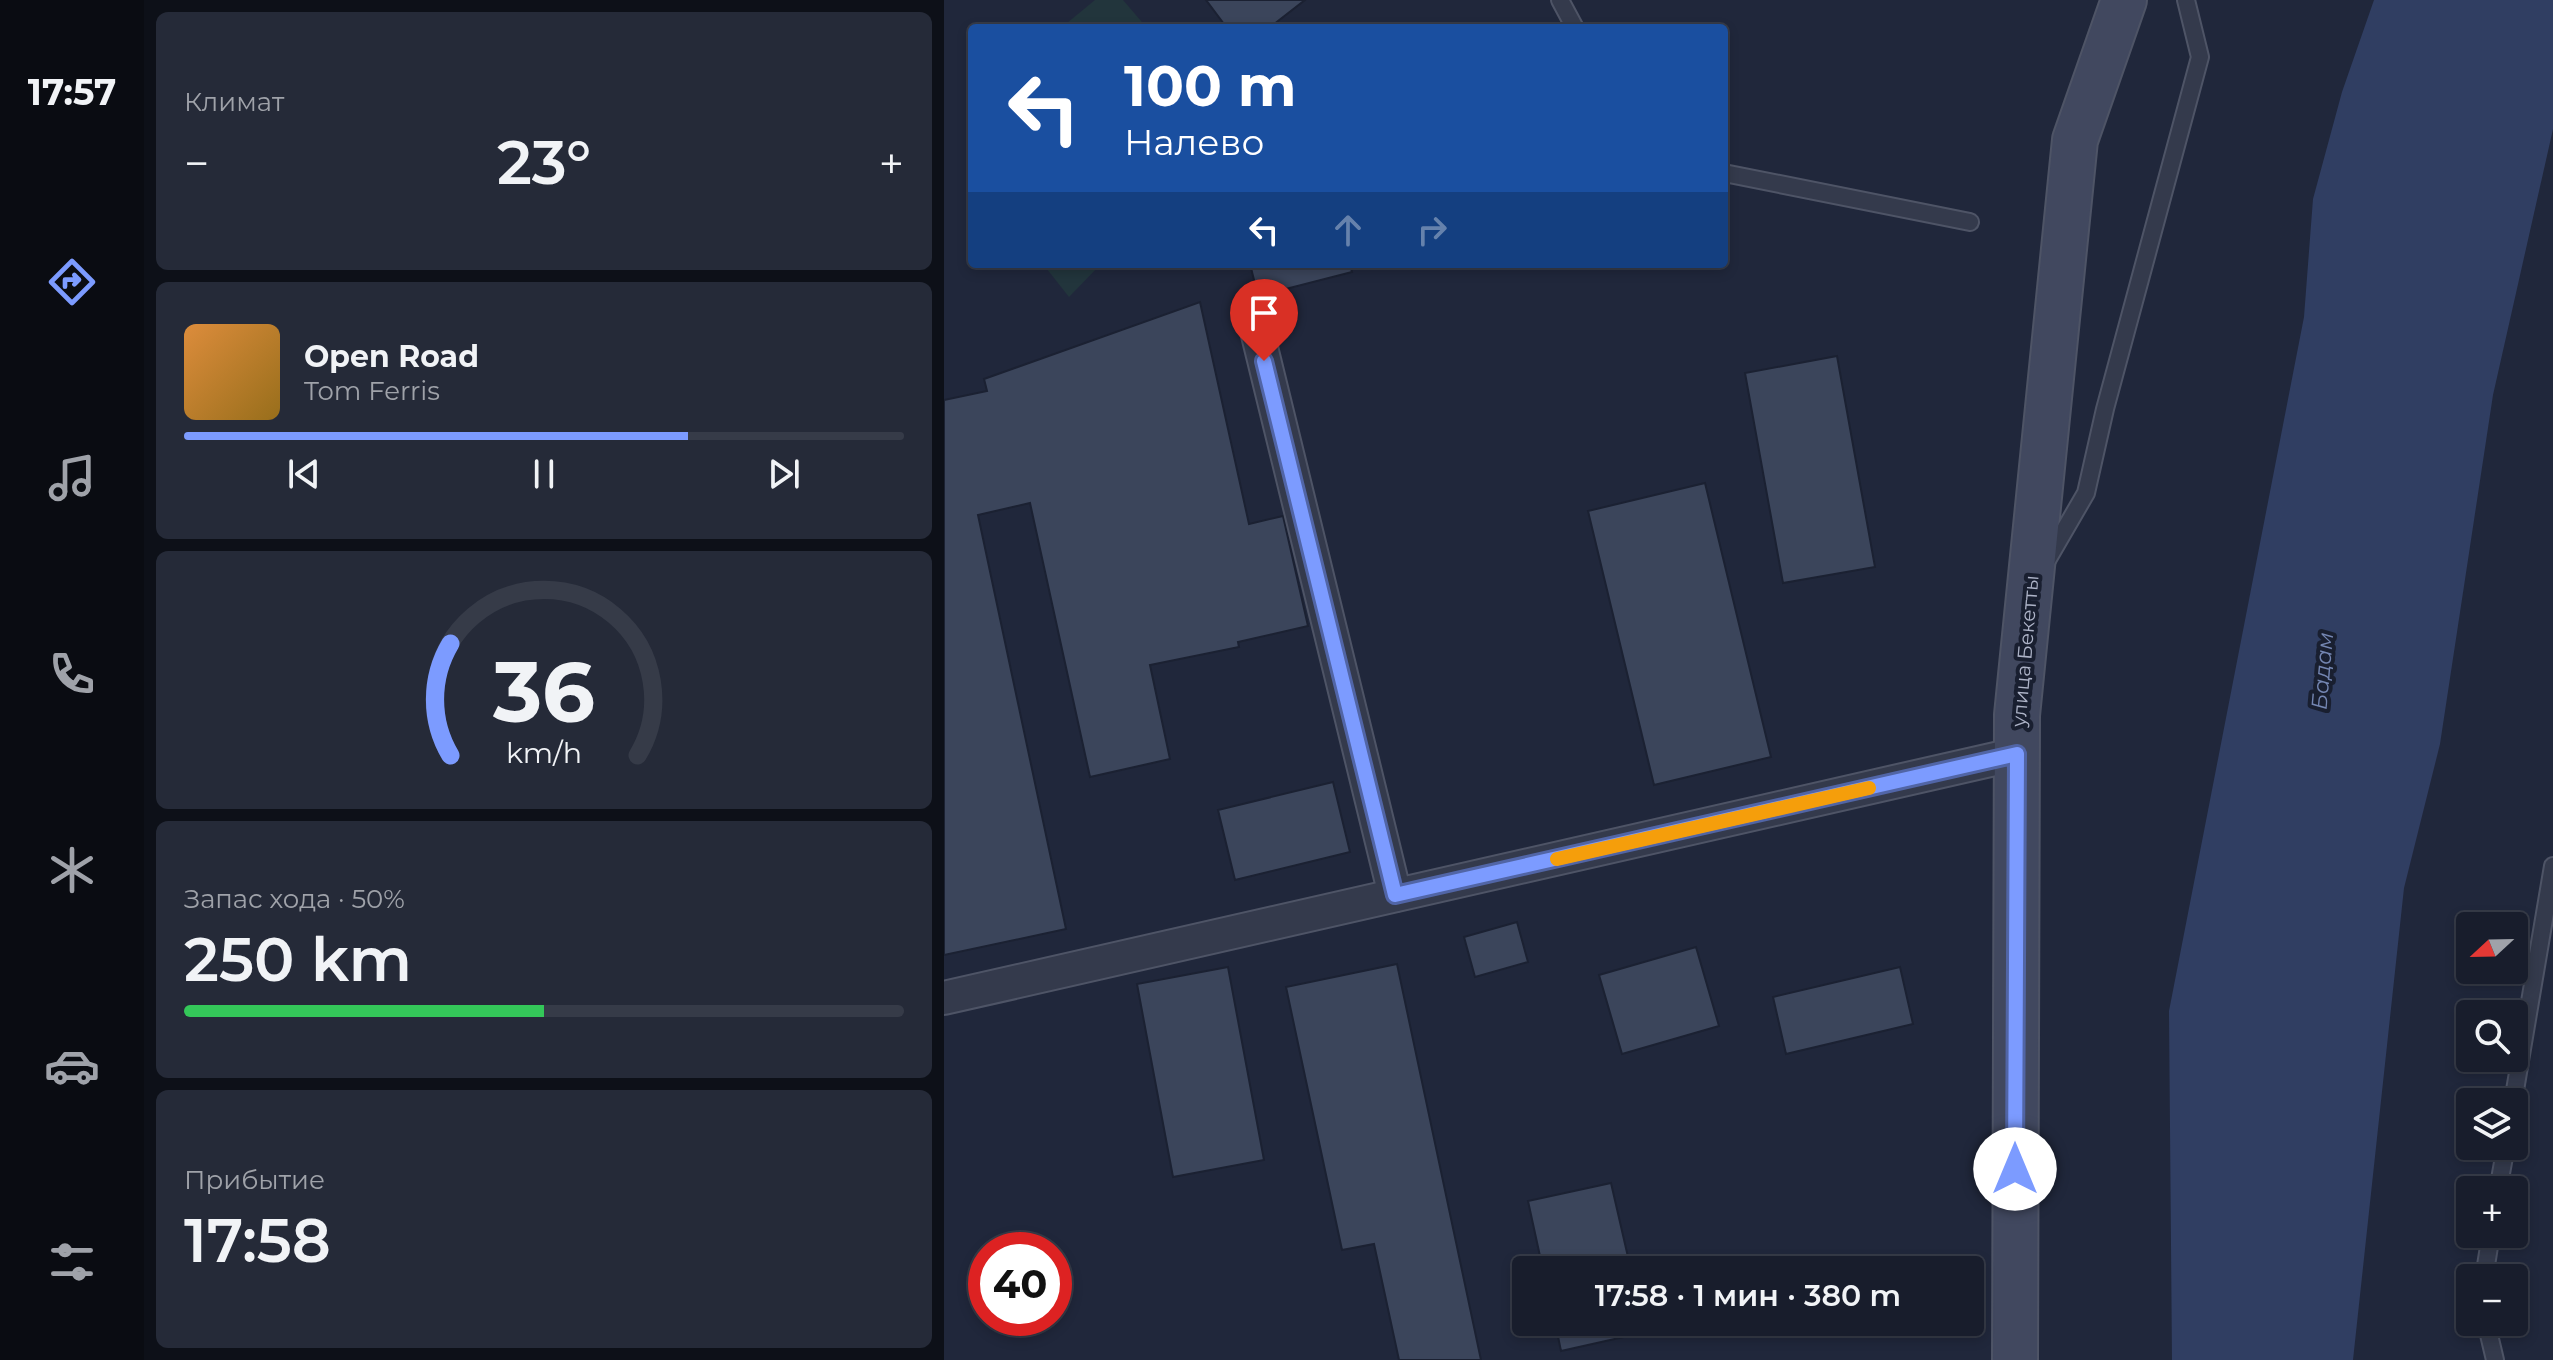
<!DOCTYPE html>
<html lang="ru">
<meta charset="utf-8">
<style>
:root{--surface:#181d2c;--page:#252a38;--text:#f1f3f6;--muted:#9fa2a9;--line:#363b48;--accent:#7c9bff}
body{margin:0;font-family:Montserrat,sans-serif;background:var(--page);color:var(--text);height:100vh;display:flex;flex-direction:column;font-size:30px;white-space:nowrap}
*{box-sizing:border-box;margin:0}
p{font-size:26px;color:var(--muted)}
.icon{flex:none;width:44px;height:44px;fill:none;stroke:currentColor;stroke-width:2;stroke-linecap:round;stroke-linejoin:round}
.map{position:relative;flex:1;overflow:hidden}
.side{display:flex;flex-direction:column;gap:12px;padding:12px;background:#0d1018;width:800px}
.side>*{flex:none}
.banner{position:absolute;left:24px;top:24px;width:760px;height:244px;border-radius:8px;box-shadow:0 4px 12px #0003,0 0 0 2px var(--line);background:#1a4fa0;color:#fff;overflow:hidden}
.needle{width:52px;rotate:248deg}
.buttons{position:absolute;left:1512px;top:912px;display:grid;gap:16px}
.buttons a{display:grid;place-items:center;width:72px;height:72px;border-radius:8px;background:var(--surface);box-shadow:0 4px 12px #0003,0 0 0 2px var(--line);font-size:40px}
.speed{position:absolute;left:24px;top:1232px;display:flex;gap:16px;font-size:40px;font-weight:700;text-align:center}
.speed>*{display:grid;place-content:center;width:104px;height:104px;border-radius:50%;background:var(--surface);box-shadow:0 4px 12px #0003,0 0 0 2px var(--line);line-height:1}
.speed .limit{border:12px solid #d22;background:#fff;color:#111}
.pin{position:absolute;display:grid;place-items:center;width:68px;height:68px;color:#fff;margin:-82px -34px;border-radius:50% 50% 50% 0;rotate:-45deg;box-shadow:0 0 8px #0007}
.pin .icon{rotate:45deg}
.me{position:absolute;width:88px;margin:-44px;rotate:0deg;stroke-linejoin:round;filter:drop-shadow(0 0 6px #0008)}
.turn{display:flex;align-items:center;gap:28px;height:168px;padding:0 24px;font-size:36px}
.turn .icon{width:104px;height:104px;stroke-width:2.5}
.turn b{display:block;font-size:56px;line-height:68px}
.lanes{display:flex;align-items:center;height:76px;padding:0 24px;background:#0003;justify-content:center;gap:40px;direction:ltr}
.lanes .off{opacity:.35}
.big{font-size:60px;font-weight:600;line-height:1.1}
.side .widget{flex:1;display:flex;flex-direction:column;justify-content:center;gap:12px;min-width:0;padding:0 28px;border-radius:12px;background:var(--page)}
.side .dial{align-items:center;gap:0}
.dial svg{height:208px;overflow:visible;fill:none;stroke:var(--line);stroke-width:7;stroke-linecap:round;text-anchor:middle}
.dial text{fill:var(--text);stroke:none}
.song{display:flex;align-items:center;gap:24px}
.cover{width:96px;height:96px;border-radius:12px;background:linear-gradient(135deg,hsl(30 70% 55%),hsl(40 70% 35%))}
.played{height:8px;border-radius:4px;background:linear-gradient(90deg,var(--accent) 70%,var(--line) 70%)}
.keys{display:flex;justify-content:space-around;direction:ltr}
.heat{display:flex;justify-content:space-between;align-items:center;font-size:44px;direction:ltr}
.charge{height:12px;border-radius:6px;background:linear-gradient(90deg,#34c759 50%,var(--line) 0)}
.trip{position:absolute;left:568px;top:1256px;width:472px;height:80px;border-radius:8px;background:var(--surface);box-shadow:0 4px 12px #0003,0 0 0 2px var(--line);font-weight:600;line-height:80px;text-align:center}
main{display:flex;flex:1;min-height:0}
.tabs{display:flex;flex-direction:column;width:144px;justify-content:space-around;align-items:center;background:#0a0c12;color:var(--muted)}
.tabs .icon{width:56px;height:56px}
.tabs .current{color:var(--accent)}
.tabs b{font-size:36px;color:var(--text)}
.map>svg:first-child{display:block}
.green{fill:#22353c}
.water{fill:#303e62}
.building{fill:#3b455b;stroke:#1b2132;stroke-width:2}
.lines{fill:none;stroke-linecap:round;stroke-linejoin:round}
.lane-casing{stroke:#4e5466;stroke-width:20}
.street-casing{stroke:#4e5466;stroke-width:36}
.secondary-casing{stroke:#4e5466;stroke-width:48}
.lane{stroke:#343a4c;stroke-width:16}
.street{stroke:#343a4c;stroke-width:32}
.secondary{stroke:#41485f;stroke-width:44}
.route-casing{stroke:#5165a6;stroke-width:20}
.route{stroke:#7c9bff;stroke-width:14}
.slow{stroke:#f59e0b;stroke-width:14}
.labels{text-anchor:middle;stroke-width:8;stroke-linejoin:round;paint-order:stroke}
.street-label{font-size:20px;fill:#aeb4c8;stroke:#191f30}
.water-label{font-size:22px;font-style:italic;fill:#7486b2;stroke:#191f30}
</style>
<main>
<nav class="tabs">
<b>17:57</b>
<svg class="icon current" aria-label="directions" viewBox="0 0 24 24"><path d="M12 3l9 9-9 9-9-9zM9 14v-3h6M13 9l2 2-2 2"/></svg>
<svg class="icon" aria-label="music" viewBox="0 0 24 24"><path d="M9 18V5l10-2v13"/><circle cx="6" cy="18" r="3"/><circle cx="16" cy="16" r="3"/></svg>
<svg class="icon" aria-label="phone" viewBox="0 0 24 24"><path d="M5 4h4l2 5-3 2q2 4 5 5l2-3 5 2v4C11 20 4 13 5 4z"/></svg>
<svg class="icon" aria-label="climate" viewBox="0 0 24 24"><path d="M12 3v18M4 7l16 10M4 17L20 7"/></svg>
<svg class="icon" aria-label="car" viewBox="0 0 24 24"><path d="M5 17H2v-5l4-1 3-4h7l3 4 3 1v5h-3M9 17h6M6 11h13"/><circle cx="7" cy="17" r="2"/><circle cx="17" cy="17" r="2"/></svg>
<svg class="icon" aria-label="filters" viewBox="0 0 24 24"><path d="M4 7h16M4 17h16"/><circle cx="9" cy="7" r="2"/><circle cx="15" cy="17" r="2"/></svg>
</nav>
<section class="side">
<div class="widget"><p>Климат</p>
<div class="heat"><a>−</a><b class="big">23°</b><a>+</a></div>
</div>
<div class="widget">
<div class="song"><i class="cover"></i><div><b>Open Road</b><p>Tom Ferris</p></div></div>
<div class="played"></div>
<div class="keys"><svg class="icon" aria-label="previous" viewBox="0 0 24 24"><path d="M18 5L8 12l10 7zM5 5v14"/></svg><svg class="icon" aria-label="pause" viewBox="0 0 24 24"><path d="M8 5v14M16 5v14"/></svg><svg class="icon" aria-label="next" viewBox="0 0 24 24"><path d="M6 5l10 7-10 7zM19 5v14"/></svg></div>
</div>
<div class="widget dial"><svg viewBox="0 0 100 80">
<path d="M14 69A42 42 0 1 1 86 69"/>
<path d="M14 69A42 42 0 0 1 14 26" stroke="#7c9bff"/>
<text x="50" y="56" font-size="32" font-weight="700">36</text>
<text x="50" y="72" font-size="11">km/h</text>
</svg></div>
<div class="widget"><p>Запас хода · 50%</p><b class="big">250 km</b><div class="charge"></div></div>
<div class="widget"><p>Прибытие</p><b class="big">17:58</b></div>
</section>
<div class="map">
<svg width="1609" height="1360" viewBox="0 0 1609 1360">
<rect width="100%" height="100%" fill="#20273b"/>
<g class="green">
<path d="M 151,0 L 179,0 L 203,28 L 117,28 Z"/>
<path d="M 99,264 L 157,264 L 125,297 Z"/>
</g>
<path class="water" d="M 1430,0 L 1609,0 L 1609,129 L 1549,395 L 1496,744 L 1460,888 L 1409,1360 L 1228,1360 L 1225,1011 L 1360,317 L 1369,199 L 1398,92 Z"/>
<g class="building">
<path d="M 262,0 L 361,0 L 325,28 L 283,28 Z"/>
<path d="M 306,264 L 406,264 L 408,272 L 314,296 Z"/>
<path d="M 256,302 L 305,524 L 339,516 L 364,626 L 294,642 L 295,647 L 206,665 L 226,759 L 146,777 L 86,503 L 34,515 L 122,929 L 0,955 L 0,400 L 43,391 L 40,379 Z"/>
<path d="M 893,356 L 931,567 L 839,583 L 801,373 Z"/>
<path d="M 761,483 L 827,757 L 710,785 L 644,511 Z"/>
<path d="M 389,782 L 406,852 L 291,880 L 274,810 Z"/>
<path d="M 573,922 L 584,962 L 531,977 L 520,937 Z"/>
<path d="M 752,947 L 775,1026 L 678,1054 L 655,975 Z"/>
<path d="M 453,964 L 537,1360 L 455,1360 L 430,1244 L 398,1250 L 342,987 Z"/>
<path d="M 284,967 L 320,1160 L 229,1177 L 193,984 Z"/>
<path d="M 956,967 L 969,1024 L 842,1054 L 829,997 Z"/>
<path d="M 667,1183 L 687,1270 L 599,1270 L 584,1201 Z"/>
<path d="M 611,1322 L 701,1322 L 702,1332 L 617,1351 Z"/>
</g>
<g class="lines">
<defs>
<g id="lane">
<path d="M 616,0 L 631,28"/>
<path d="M 780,173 L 1026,222"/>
<path d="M 1102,562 L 1142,493 L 1161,409 L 1256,57 L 1242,0"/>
<path d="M 1569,1102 L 1609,866"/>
<path d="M 1554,1190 L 1562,1146"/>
<path d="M 1540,1278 L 1547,1234"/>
<path d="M 1542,1322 L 1551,1360"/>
</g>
<g id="street">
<path d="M 313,331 L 451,895"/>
<path d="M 0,998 L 1073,754"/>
</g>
<path id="secondary" d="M 1071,1360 L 1073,715 L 1131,140 L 1180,0"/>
</defs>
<use href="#lane" class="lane-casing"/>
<use href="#street" class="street-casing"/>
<use href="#secondary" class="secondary-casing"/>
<use href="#lane" class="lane"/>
<use href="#street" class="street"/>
<use href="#secondary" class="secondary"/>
</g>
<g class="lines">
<defs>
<path id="route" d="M 320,361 L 451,895 L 1073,754 L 1071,1169"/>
</defs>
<use href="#route" class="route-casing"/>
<use href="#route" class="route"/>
<path class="slow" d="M 613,859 L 925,788"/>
</g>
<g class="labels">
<g class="street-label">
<text transform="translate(1081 651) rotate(-85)" y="7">улица Бекетты</text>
</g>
<g class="water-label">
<text transform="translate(1378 671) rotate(-85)" y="8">Бадам</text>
</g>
</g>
</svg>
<div class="buttons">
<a><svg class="needle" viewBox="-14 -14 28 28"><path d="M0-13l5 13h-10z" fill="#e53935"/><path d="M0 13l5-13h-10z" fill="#9fa2a9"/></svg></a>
<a><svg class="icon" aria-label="search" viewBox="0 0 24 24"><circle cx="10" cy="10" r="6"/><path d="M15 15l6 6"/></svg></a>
<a><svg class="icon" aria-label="layers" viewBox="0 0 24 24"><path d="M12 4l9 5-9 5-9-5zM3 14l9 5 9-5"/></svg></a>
<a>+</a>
<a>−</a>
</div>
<div class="speed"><div class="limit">40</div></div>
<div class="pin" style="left:320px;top:361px;background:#d93025"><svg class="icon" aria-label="arrive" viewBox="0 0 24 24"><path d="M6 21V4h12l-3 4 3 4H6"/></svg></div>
<svg class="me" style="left:1071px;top:1169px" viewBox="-20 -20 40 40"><circle r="19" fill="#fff"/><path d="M0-13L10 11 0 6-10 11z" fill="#7c9bff"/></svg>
<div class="trip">17:58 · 1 мин · 380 m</div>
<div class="banner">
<div class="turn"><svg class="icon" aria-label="left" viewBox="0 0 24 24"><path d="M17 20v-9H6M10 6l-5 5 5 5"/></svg><div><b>100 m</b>Налево</div></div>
<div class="lanes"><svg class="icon" aria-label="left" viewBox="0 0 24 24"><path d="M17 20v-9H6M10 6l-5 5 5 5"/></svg><svg class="icon off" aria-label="ahead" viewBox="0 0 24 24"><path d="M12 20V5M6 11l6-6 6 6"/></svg><svg class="icon off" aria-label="right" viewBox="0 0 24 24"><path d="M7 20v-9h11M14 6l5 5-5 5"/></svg></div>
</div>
</div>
</main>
